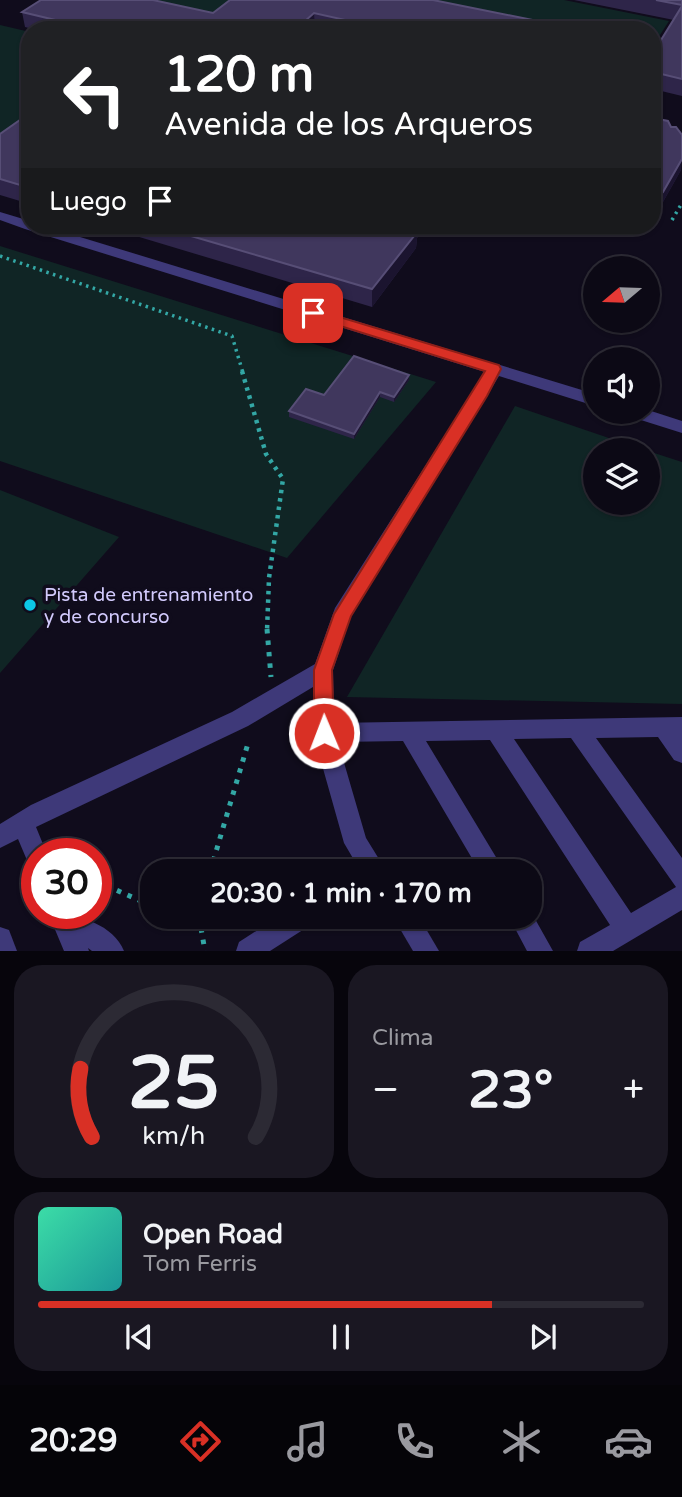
<!DOCTYPE html>
<html lang="es">
<meta charset="utf-8">
<style>
:root{--surface:#0c0915;--page:#1a1722;--text:#f1f3f6;--muted:#9a9aa0;--line:#2c2a34;--accent:#d93025}
body{margin:0;font-family:"Varela Round",sans-serif;background:var(--page);color:var(--text);height:100vh;display:flex;flex-direction:column;font-size:26px;white-space:nowrap}
*{box-sizing:border-box;margin:0}
p{font-size:23px;color:var(--muted)}
.icon{flex:none;width:38px;height:38px;fill:none;stroke:currentColor;stroke-width:2;stroke-linecap:round;stroke-linejoin:round}
.map{position:relative;height:951px;overflow:hidden}
.details{display:flex;flex-direction:column;gap:14px;padding:14px;background:#07050c;flex:1}
.details>*{flex:none}
.guide{position:absolute;left:21px;top:21px;width:640px;height:214px;border-radius:28px;box-shadow:0 2px 5px #0004,0 0 0 2px var(--line);background:#202124;color:#fff;overflow:hidden}
.needle{width:46px;rotate:251deg}
.buttons{position:absolute;left:583px;top:256px;display:grid;gap:14px}
.buttons a{display:grid;place-items:center;width:77px;height:77px;border-radius:50%;background:var(--surface);box-shadow:0 2px 5px #0004,0 0 0 2px var(--line);font-size:35px}
.speed{position:absolute;left:21px;top:838px;display:flex;gap:14px;font-size:35px;font-weight:700;text-align:center}
.speed>*{display:grid;place-content:center;width:91px;height:91px;border-radius:50%;background:var(--surface);box-shadow:0 2px 5px #0004,0 0 0 2px var(--line);line-height:1}
.speed .limit{border:10px solid #d22;background:#fff;color:#111}
.pin{position:absolute;display:grid;place-items:center;width:60px;height:60px;color:#fff;margin:-30px;border-radius:14px;box-shadow:0 4px 10px #0006}
.me{position:absolute;width:77px;margin:-38px;rotate:359deg;stroke-linejoin:round;filter:drop-shadow(0 0 5px #0008)}
.turn{display:flex;align-items:center;gap:24px;height:147px;padding:0 28px;font-size:32px}
.turn .icon{width:91px;height:91px;stroke-width:2.5}
.turn b{display:block;font-size:49px;line-height:60px}
.then{display:flex;align-items:center;height:66px;padding:0 28px;background:#0003;gap:14px;font-size:26px}
.big{font-size:52px;font-weight:800;line-height:1.1}
.details .widget{flex:1;display:flex;flex-direction:column;justify-content:center;gap:10px;min-width:0;padding:0 24px;border-radius:28px;background:var(--page)}
.details .dial{align-items:center;gap:0}
.dial svg{height:182px;overflow:visible;fill:none;stroke:var(--line);stroke-width:7;stroke-linecap:round;text-anchor:middle}
.dial text{fill:var(--text);stroke:none}
.song{display:flex;align-items:center;gap:21px}
.cover{width:84px;height:84px;border-radius:10px;background:linear-gradient(135deg,hsl(160 70% 55%),hsl(180 70% 35%))}
.played{height:7px;border-radius:4px;background:linear-gradient(90deg,var(--accent) 75%,var(--line) 75%)}
.keys{display:flex;justify-content:space-around;direction:ltr}
.heat{display:flex;justify-content:space-between;align-items:center;font-size:38px;direction:ltr}
.details .tiles{flex:1;display:grid;gap:14px;grid-template-columns:1fr 1fr}
.widget:last-child{grid-column:span 2}
.trip{position:absolute;left:140px;top:859px;width:402px;height:70px;border-radius:28px;background:var(--surface);box-shadow:0 2px 5px #0004,0 0 0 2px var(--line);font-weight:800;line-height:70px;text-align:center}
.tabs{display:flex;height:112px;justify-content:space-around;align-items:center;background:#050408;color:var(--muted)}
.tabs .icon{width:49px;height:49px}
.tabs .selected{color:var(--accent)}
.tabs b{font-size:32px;color:var(--text)}
.map>svg:first-child{display:block}
.green{fill:#102525}
.lines{fill:none;stroke-linecap:round;stroke-linejoin:round}
.path-far2{stroke:#33a7a5;stroke-width:3.5;stroke-dasharray:2.5 4.5;stroke-linecap:butt}
.path-far1{stroke:#33a7a5;stroke-width:4.5;stroke-dasharray:3.5 5;stroke-linecap:butt}
.path{stroke:#33a7a5;stroke-width:5;stroke-dasharray:4.5 7;stroke-linecap:butt}
.minor{fill:#3e3979;fill-rule:evenodd}
.wall{fill:#2e2549}
.shaded-wall{fill:#1b142f}
.building{fill:#40375d;stroke:#574e76;stroke-width:2}
.route{fill:#d93025;stroke:#8d1f18;stroke-width:2}
.poi-dot{fill:#0cc7e6;stroke:#100c1c;stroke-width:2.5}
.labels{text-anchor:middle;stroke-width:7;stroke-linejoin:round;paint-order:stroke}
.poi-label{font-size:19px;fill:#d2cafc;stroke:#100c1c;text-anchor:start}
</style>
<div class="map">
<svg width="682" height="951" viewBox="0 0 682 951">
<rect width="100%" height="100%" fill="#100c1c"/>
<g class="green">
<path d="M 99,0 L 243,0 L 211,25 Z"/>
<path d="M 358,0 L 564,0 L 669,21 L 653,46 L 653,30 L 508,30 Z"/>
<path d="M 0,25 L 30,32 L 30,124 L 0,135 Z"/>
<path d="M 0,246 L 436,382 L 287,558 L 0,461 Z"/>
<path d="M 515,406 L 644,450 L 595,450 L 595,502 L 648,502 L 648,451 L 682,462 L 682,704 L 347,697 Z"/>
<path d="M 0,490 L 119,537 L 0,673 Z"/>
</g>
<g class="lines">
<g class="path-far2">
<path d="M 672,220 L 682,203"/>
<path d="M 0,256 L 232,336 L 243,373"/>
</g>
<path class="path-far1" d="M 242,371 L 266,454 L 283,479 L 269,578 L 267,631"/>
<g class="path">
<path d="M 267,629 L 271,677"/>
<path d="M 210,872 L 249,740"/>
<path d="M 96,881 L 152,906"/>
<path d="M 177,917 L 198,923"/>
<path d="M 199,917 L 205,951"/>
</g>
<g class="minor">
<path d="M 0,212 L 30,221 L 30,226 L 44,226 L 595,394 L 595,406 L 499,376 L 351,616 L 333,670 L 334,723 L 682,717 L 682,763 L 674,760 L 658,737 L 596,738 L 682,858 L 682,910 L 613,951 L 577,951 L 580,942 L 610,925 L 490,740 L 426,741 L 505,872 L 480,872 L 403,741 L 338,742 L 366,838 L 387,872 L 361,872 L 344,843 L 313,733 L 313,687 L 248,726 L 36,827 L 47,854 L 37,854 L 37,868 L 29,865 L 18,839 L 0,848 L 0,824 L 31,805 L 232,712 L 315,664 L 335,608 L 485,372 L 25,229 L 0,220 ZM 571,738 L 676,887 L 631,913 L 514,739 Z"/>
<path d="M 648,410 L 682,421 L 682,433 L 625,415 L 623,411 Z"/>
<path d="M 530,910 L 553,951 L 527,951 L 509,917 L 530,917 Z"/>
<path d="M 54,914 C 78,914 114,925 124,951 L 92,951 L 88,948 L 89,951 L 64,951 L 51,920 Z"/>
<path d="M 278,917 L 312,917 L 309,926 L 270,951 L 236,951 L 239,942 Z"/>
<path d="M 393,917 L 419,917 L 439,951 L 413,951 Z"/>
<path d="M 0,927 L 9,930 L 17,951 L 0,951 Z"/>
</g>
</g>
<g class="wall">
<path d="M 230,0 L 572,30 L 319,30 L 315,29 L 314,30 L 36,30 L 25,27 L 22,12 L 213,13 Z"/>
<path d="M 574,0 L 682,0 L 682,96 L 653,89 L 653,53 L 674,20 Z"/>
<path d="M 30,113 L 30,204 L 0,195 L 0,134 Z"/>
<path d="M 653,118 L 681,170 L 659,209 L 653,207 Z"/>
<path d="M 125,226 L 426,226 L 417,238 L 416,248 L 372,307 L 126,233 Z"/>
<path d="M 409,380 L 394,402 L 380,397 L 354,439 L 289,417 L 289,411 L 324,395 Z"/>
</g>
<g class="shaded-wall">
<path d="M 314,13 L 315,29 L 314,30 L 295,30 Z"/>
<path d="M 682,159 L 681,170 L 659,209 L 663,192 Z"/>
<path d="M 414,226 L 426,226 L 417,238 L 416,248 L 372,307 L 372,289 Z"/>
<path d="M 409,375 L 409,380 L 394,402 L 394,397 Z"/>
<path d="M 380,392 L 380,397 L 354,439 L 354,434 Z"/>
</g>
<g class="building">
<path d="M 41,0 L 153,0 L 213,13 L 230,0 L 433,0 L 573,28 L 571,30 L 390,30 L 314,13 L 295,30 L 97,30 L 22,12 Z"/>
<path d="M 656,0 L 682,0 L 682,5 Z"/>
<path d="M 682,6 L 682,79 L 653,72 L 653,53 Z"/>
<path d="M 30,113 L 30,188 L 0,179 L 0,134 Z"/>
<path d="M 653,118 L 668,121 L 671,127 L 676,127 L 682,135 L 682,159 L 663,192 L 653,189 Z"/>
<path d="M 157,226 L 414,226 L 411,229 L 418,231 L 372,289 Z"/>
<path d="M 354,356 L 409,375 L 394,397 L 380,392 L 354,434 L 289,411 L 306,389 L 324,395 Z"/>
</g>
<path class="route" d="M 313,309 L 499,365 L 501,369 L 487,396 L 351,616 L 332,670 L 334,733 L 331,739 L 324,742 L 317,739 L 314,733 L 314,670 L 334,614 L 485,371 L 308,316 L 308,310 Z"/>
<circle class="poi-dot" cx="30" cy="605" r="7"/>
<g class="labels">
<g class="poi-label">
<text x="44" y="601">Pista de entrenamiento<tspan x="44" dy="22">y de concurso</tspan></text>
</g>
</g>
</svg>
<div class="buttons">
<a><svg class="needle" viewBox="-14 -14 28 28"><path d="M0-13l5 13h-10z" fill="#e53935"/><path d="M0 13l5-13h-10z" fill="#9a9aa0"/></svg></a>
<a><svg class="icon" aria-label="sound" viewBox="0 0 24 24"><path d="M4 9h4l5-4v14l-5-4H4zM17 9q2 3 0 6"/></svg></a>
<a><svg class="icon" aria-label="layers" viewBox="0 0 24 24"><path d="M12 4l9 5-9 5-9-5zM3 14l9 5 9-5"/></svg></a>
</div>
<div class="speed"><div class="limit">30</div></div>
<div class="pin" style="left:313px;top:313px;background:#d93025"><svg class="icon" aria-label="arrive" viewBox="0 0 24 24"><path d="M6 21V4h12l-3 4 3 4H6"/></svg></div>
<svg class="me" style="left:324px;top:733px" viewBox="-20 -20 40 40"><circle r="17" fill="#d93025" stroke="#fff" stroke-width="3"/><path d="M0-11L8 9 0 5-8 9z" fill="#fff"/></svg>
<div class="trip">20:30 · 1 min · 170 m</div>
<div class="guide">
<div class="turn"><svg class="icon" aria-label="left" viewBox="0 0 24 24"><path d="M17 20v-9H6M10 6l-5 5 5 5"/></svg><div><b>120 m</b>Avenida de los Arqueros</div></div>
<div class="then">Luego<svg class="icon" aria-label="arrive" viewBox="0 0 24 24"><path d="M6 21V4h12l-3 4 3 4H6"/></svg></div>
</div>
</div>
<section class="details">
<div class="tiles">
<div class="widget dial"><svg viewBox="0 0 100 80">
<path d="M14 69A42 42 0 1 1 86 69"/>
<path d="M14 69A42 42 0 0 1 9 39" stroke="#d93025"/>
<text x="50" y="56" font-size="32" font-weight="700">25</text>
<text x="50" y="72" font-size="11">km/h</text>
</svg></div>
<div class="widget"><p>Clima</p>
<div class="heat"><a>−</a><b class="big">23°</b><a>+</a></div>
</div>
<div class="widget">
<div class="song"><i class="cover"></i><div><b>Open Road</b><p>Tom Ferris</p></div></div>
<div class="played"></div>
<div class="keys"><svg class="icon" aria-label="previous" viewBox="0 0 24 24"><path d="M18 5L8 12l10 7zM5 5v14"/></svg><svg class="icon" aria-label="pause" viewBox="0 0 24 24"><path d="M8 5v14M16 5v14"/></svg><svg class="icon" aria-label="next" viewBox="0 0 24 24"><path d="M6 5l10 7-10 7zM19 5v14"/></svg></div>
</div>
</div>
</section>
<nav class="tabs">
<b>20:29</b>
<svg class="icon selected" aria-label="directions" viewBox="0 0 24 24"><path d="M12 3l9 9-9 9-9-9zM9 14v-3h6M13 9l2 2-2 2"/></svg>
<svg class="icon" aria-label="music" viewBox="0 0 24 24"><path d="M9 18V5l10-2v13"/><circle cx="6" cy="18" r="3"/><circle cx="16" cy="16" r="3"/></svg>
<svg class="icon" aria-label="phone" viewBox="0 0 24 24"><path d="M5 4h4l2 5-3 2q2 4 5 5l2-3 5 2v4C11 20 4 13 5 4z"/></svg>
<svg class="icon" aria-label="climate" viewBox="0 0 24 24"><path d="M12 3v18M4 7l16 10M4 17L20 7"/></svg>
<svg class="icon" aria-label="car" viewBox="0 0 24 24"><path d="M5 17H2v-5l4-1 3-4h7l3 4 3 1v5h-3M9 17h6M6 11h13"/><circle cx="7" cy="17" r="2"/><circle cx="17" cy="17" r="2"/></svg>
</nav>
